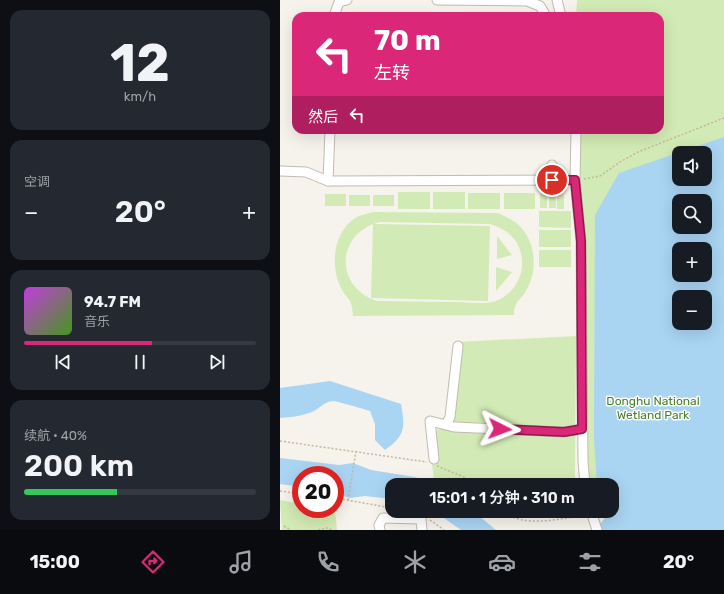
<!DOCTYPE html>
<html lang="zh">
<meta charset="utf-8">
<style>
:root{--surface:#171b24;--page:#242831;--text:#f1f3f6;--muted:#9ea1a6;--line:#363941;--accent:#db2777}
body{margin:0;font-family:Rubik,"Noto Sans SC",sans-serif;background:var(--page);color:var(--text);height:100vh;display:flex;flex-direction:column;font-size:15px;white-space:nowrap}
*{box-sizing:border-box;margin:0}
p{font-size:13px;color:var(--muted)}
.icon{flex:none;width:22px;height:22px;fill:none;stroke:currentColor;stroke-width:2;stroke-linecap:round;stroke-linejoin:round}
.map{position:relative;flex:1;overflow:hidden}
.sheet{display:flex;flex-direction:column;gap:10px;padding:10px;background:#0d0f14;width:280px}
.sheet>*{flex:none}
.hud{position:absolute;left:12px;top:12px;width:372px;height:122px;border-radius:12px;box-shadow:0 4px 16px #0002;background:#db2777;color:#fff;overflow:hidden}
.tools{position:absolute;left:392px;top:146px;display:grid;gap:8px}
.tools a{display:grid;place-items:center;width:40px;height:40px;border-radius:8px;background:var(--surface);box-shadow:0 4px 16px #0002;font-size:20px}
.speed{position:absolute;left:12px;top:466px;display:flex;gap:8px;font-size:20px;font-weight:700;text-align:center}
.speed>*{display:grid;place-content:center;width:52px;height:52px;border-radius:50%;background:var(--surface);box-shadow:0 4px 16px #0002;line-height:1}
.speed .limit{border:6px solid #d22;background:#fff;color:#111}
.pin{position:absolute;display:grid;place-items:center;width:34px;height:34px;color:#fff;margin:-17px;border:2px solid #fff;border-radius:50%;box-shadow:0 1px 4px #0007}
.me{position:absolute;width:44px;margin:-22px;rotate:93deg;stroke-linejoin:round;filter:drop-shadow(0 0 3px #0008)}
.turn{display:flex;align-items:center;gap:14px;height:84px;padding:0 16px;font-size:18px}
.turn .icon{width:52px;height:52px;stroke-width:2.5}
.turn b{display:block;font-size:28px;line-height:34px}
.then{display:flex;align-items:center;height:38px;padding:0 16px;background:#0003;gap:8px;font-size:15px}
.big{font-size:30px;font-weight:600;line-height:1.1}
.sheet .widget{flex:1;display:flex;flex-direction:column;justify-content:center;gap:6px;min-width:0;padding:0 14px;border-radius:12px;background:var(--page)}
.sheet .dial{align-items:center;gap:0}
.dial b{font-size:52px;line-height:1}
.song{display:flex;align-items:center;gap:12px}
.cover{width:48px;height:48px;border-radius:6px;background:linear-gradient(135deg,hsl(290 70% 55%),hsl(100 70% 35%))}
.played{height:4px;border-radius:2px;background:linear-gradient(90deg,var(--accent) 55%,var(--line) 55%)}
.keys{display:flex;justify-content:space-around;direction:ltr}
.heat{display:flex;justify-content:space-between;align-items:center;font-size:22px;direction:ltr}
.charge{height:6px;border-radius:3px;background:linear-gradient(90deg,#34c759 40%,var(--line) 0)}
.trip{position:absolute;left:105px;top:478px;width:234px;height:40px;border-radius:12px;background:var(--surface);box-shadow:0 4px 16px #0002;font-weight:600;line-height:40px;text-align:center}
.menu{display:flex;height:64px;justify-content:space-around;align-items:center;background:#090b0e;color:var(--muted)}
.menu .icon{width:28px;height:28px}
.menu .active{color:var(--accent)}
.menu b{font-size:18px;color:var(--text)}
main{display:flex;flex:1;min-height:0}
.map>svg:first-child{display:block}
.green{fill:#d2eab5;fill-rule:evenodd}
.water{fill:#a9d4f2;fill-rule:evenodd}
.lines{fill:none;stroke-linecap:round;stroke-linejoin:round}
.minor-casing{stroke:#c2bbae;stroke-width:11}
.path{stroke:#c4b79f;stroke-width:1.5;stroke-dasharray:2 2;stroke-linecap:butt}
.minor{stroke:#fff;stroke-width:9}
.route-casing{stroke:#8e194d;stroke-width:10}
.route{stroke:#db2777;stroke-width:7}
.labels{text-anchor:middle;stroke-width:3;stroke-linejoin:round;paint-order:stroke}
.park-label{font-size:12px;fill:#4a7f2a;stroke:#fff}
</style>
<main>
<section class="sheet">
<div class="widget dial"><b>12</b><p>km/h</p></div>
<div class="widget"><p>空调</p>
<div class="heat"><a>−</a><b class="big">20°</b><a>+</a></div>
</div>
<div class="widget">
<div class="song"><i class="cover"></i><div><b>94.7 FM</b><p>音乐</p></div></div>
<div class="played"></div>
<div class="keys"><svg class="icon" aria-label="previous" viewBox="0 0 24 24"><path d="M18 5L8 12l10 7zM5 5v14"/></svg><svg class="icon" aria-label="pause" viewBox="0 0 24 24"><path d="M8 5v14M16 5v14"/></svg><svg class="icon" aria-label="next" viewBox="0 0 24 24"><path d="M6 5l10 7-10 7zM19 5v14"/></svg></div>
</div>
<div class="widget"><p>续航 · 40%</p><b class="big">200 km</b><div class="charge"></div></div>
</section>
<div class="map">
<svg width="444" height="530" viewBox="0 0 444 530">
<rect width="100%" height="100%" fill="#f6f3ec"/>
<g class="green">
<path d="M 297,0 L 444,0 L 444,530 L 329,530 L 320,511 L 332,511 L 332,485 L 307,485 L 298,130 L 380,130 L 380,16 L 296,16 ZM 399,153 L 425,153 L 425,179 L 399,179 ZM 399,201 L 425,201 L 425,227 L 399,227 ZM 399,249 L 425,249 L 425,275 L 399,275 ZM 399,297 L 425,297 L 425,323 L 399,323 Z"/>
<rect x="118" y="192" width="32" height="17"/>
<rect x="153" y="192" width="32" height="17"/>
<rect x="188" y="193" width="32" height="16"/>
<rect x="224" y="193" width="31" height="16"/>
<rect x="260" y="193" width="7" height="15"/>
<rect x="269" y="193" width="7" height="15"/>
<path d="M 277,193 L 284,194 L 284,209 L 277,209 Z"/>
<rect x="45" y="194" width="21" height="12"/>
<rect x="69" y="195" width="21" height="11"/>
<rect x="93" y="195" width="21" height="11"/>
<path d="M 259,211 L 291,211 L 291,228 L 259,227 Z"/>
<path d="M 93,212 L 218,213 C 227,217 237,222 243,230 C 256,246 257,271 247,289 C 241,301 234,300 234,315 L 73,316 C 72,296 67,301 60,286 C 50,264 54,232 75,218 C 80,215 87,214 93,212 ZM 99,222 L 210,224 C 226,229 238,238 241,254 C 246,274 234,294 216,301 C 204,305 189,302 176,302 C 150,302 123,301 97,301 C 58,289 54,240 93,224 L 91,298 L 208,301 L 210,226 L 94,224 Z"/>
<rect x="259" y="230" width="32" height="17"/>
<path d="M 217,236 L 232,255 L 217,259 Z"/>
<rect x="259" y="250" width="32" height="17"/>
<path d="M 216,267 L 232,272 L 216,291 Z"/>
<path d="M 296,336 L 295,478 L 289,485 L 157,485 L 154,482 L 149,434 L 164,427 L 176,342 Z"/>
<path d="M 0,500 L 21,504 L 21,509 L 55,510 L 57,530 L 2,530 Z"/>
</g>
<g class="water">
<path d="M 444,137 L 444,530 L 315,530 L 325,518 L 323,511 L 332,511 L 332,485 L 317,485 L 314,439 L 315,215 L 339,173 ZM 399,153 L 425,153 L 425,179 L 399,179 ZM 399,201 L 425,201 L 425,227 L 399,227 ZM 399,249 L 425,249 L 425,275 L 399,275 ZM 399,297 L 425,297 L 425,323 L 399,323 Z"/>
<path d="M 50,381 L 121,404 C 125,427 126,435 105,450 L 95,440 L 95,424 L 90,411 C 83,409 57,401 53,401 C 44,402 41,407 34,411 C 23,416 12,417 0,418 L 0,388 Z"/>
<path d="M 0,458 L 59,465 L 73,463 L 91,470 L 135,477 L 156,485 L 112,485 L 112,499 L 85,496 L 70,498 L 55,493 L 55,475 L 21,475 L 21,487 L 0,484 Z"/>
<path d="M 154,511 L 193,511 L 216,530 L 181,530 Z"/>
</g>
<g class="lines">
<defs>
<g id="minor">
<path d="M 157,0 L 247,1 L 260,6 L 266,16"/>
<path d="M 277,0 L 281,16"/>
<path d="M 54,16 L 59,2 L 67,0"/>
<path d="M 50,130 L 48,181 L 295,180"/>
<path d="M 296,130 L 295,180 L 301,241 L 303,461 L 305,485"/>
<path d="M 0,171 L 26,172 L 48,181"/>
<path d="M 272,180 L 272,165"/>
<path d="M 166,425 L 170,417 L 178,346"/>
<path d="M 154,459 L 150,421 L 174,427 L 284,432 L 302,429"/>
<path d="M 311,511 L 317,530"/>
<path d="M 100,530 L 99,525 L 103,518 L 141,519 L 142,530"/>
</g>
</defs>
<use href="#minor" class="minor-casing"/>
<g class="path">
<path d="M 304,179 L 320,176 L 340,162 L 358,152 L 444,118"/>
<path d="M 0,441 L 147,462"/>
<path d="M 157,466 L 184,477 L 193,485"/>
<path d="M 0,491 L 21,494"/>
<path d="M 55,498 L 112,508"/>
<path d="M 68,500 L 76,451"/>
<path d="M 223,511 C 244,529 279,518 304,516"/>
<path d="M 150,520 L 164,530"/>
<path d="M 4,526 L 11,530"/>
<path d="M 38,530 L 47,528 L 52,530"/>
</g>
<use href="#minor" class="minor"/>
</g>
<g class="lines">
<defs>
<path id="route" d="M 220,429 L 284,432 L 302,429 L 301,241 L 295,180 L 272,180"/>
</defs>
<use href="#route" class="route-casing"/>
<use href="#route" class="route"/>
</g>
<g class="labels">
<g class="park-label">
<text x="373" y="405">Donghu National<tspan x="373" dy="14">Wetland Park</tspan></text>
</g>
</g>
</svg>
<div class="tools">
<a><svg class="icon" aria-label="sound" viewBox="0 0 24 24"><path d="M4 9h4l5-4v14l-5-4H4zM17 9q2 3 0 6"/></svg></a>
<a><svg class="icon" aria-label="search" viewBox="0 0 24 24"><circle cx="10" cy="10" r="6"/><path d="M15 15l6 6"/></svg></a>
<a>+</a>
<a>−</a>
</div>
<div class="speed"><div class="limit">20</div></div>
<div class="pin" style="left:272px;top:180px;background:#d93025"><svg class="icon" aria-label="arrive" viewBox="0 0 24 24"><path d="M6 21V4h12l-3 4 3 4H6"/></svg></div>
<svg class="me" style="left:220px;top:429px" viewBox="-20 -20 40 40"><path d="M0-17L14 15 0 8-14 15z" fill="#db2777" stroke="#fff" stroke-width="4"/></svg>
<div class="trip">15:01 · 1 分钟 · 310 m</div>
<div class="hud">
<div class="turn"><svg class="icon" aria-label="left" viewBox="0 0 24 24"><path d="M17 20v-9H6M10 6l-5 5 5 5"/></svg><div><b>70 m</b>左转</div></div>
<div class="then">然后<svg class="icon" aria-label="left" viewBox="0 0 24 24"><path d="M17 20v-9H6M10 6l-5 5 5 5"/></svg></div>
</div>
</div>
</main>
<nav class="menu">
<b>15:00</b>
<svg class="icon active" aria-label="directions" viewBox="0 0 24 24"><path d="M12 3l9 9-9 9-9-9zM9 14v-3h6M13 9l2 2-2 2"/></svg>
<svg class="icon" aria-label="music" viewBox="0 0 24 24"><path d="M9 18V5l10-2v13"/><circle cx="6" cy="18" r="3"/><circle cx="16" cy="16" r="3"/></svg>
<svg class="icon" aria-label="phone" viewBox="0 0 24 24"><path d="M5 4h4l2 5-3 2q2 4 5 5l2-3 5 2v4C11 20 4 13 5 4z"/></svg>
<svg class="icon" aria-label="climate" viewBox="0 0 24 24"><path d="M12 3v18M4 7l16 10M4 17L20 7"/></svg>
<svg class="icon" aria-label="car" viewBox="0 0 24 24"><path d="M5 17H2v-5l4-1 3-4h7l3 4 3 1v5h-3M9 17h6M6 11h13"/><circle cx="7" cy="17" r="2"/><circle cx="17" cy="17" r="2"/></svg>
<svg class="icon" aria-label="filters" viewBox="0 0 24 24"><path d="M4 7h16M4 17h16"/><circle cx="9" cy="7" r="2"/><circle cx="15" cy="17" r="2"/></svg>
<b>20°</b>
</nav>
